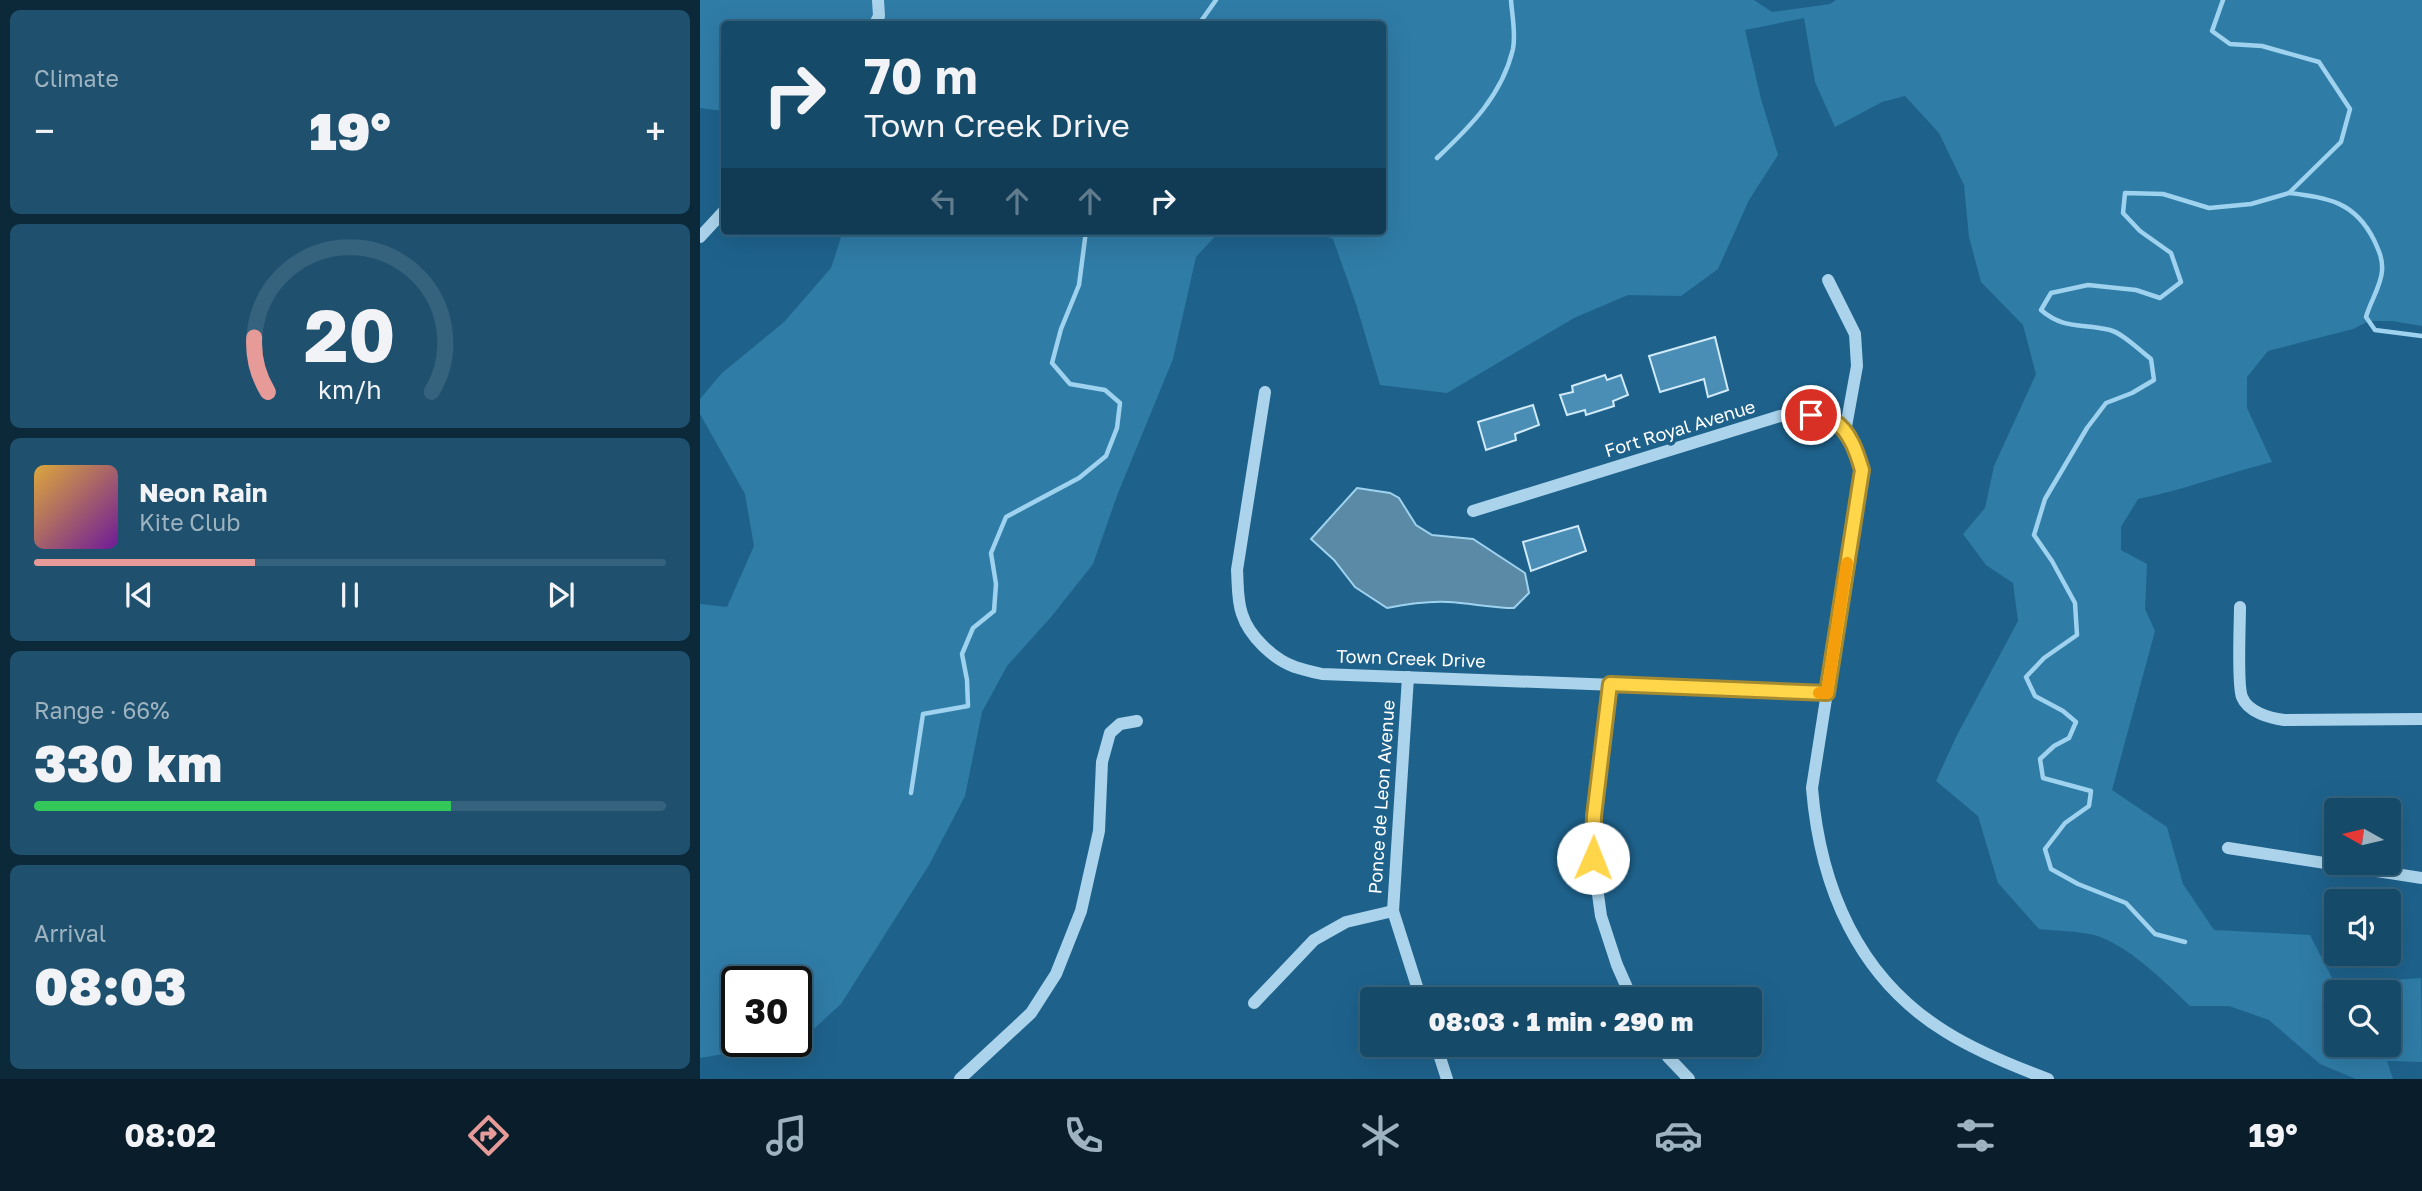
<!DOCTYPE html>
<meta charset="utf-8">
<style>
:root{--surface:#164a69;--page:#1f516f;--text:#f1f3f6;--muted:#9eb3c0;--line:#35627d;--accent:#e69b98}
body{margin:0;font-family:"Golos Text",sans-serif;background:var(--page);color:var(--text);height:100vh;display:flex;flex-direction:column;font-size:26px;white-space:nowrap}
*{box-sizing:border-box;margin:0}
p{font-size:23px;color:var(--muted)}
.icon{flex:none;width:38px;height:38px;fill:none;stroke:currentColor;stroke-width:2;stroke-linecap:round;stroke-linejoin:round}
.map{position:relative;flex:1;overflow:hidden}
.panel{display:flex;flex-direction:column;gap:10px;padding:10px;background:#0c293a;width:700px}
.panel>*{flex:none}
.banner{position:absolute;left:21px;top:21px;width:665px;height:214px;border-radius:7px;box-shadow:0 7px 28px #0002,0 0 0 2px var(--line);background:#164a69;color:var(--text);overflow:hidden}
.needle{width:46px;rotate:278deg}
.buttons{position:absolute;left:1624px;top:798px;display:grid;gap:14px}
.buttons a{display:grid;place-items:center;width:77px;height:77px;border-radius:7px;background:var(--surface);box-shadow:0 7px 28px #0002,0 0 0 2px var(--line);font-size:35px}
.speed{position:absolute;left:21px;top:966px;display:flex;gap:14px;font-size:35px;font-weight:700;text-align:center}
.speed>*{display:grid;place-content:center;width:91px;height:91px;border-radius:50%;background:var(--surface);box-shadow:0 7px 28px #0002,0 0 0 2px var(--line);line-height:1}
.speed .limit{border:4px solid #111;border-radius:10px;background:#fff;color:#111}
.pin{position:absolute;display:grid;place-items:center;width:60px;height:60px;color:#fff;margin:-30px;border:4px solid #fff;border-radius:50%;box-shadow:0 2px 7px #0007}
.me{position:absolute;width:77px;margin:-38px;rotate:1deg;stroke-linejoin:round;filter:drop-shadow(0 0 5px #0008)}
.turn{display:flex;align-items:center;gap:24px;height:147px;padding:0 28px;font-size:32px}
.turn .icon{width:91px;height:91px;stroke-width:2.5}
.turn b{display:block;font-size:49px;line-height:60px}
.lanes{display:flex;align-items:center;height:66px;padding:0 28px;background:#0003;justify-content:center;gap:35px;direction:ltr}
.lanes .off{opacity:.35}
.big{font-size:52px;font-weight:800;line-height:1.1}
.panel .widget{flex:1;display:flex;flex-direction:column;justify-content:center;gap:10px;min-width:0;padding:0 24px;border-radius:10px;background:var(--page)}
.panel .dial{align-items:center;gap:0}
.dial svg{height:182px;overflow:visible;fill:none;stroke:var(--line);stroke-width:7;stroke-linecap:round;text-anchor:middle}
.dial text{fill:var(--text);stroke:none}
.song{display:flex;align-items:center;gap:21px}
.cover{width:84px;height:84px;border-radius:10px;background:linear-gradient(135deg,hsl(40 70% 55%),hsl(280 70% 35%))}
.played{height:7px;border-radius:4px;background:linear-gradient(90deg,var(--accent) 35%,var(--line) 35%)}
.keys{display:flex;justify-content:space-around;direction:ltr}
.heat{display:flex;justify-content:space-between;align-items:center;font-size:38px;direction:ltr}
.charge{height:10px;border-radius:5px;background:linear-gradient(90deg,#34c759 66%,var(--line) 0)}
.trip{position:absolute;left:660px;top:987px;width:402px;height:70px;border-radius:7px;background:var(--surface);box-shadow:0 7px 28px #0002,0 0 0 2px var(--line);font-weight:800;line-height:70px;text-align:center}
.menu{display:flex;height:112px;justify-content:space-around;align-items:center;background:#091e2a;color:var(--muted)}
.menu .icon{width:49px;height:49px}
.menu .active{color:var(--accent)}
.menu b{font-size:32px;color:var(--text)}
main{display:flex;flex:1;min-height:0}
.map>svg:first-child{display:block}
.green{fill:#2f7ca7;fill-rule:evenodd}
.water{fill:#5b8aa6;stroke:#9ed2ee;stroke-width:2}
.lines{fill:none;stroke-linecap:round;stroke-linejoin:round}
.stream{stroke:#9ed2ee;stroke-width:4.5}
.building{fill:#4b8eb5;stroke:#d0eaf9;stroke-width:2}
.minor{stroke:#abd4ec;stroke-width:12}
.route-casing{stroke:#a68a30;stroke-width:18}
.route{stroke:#ffd54a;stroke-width:12}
.slow{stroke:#f59e0b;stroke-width:12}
.labels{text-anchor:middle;stroke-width:7;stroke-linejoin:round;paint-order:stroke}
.street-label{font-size:18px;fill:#fff;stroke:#1e628c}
</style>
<main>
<section class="panel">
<div class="widget"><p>Climate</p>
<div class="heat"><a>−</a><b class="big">19°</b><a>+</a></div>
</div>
<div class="widget dial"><svg viewBox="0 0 100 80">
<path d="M14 69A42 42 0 1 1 86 69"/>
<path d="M14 69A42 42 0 0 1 8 45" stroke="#e69b98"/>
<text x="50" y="56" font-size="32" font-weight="700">20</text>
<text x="50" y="72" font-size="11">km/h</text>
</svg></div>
<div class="widget">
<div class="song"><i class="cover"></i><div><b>Neon Rain</b><p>Kite Club</p></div></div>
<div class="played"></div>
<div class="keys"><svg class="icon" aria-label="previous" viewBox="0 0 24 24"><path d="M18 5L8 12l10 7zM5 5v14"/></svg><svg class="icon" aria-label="pause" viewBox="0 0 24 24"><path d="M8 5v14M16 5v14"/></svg><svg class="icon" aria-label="next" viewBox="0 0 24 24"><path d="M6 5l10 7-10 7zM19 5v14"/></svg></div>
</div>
<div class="widget"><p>Range · 66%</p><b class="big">330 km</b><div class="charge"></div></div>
<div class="widget"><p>Arrival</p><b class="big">08:03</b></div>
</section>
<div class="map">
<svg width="1722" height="1079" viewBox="0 0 1722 1079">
<rect width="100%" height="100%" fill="#1e628c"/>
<g class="green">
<path d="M 0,0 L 1054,0 L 1072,12 L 1130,4 L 1136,0 L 1722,0 L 1722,326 L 1692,321 L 1669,321 L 1653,329 L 1568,351 L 1547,377 L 1547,408 L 1572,462 C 1527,473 1484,490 1438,499 L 1421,527 L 1421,550 L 1447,564 L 1445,609 L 1455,631 L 1412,790 L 1467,827 L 1483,884 L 1514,930 L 1610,935 L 1632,978 L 1663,982 L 1721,978 L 1722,1062 L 1687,1061 L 1693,1079 L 1656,1079 L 1620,1064 L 1569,1020 L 1529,1006 L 1490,1006 C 1466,983 1427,944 1394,935 C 1377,931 1357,931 1339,929 L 1298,883 L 1278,816 L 1236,781 L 1256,737 L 1318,621 L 1313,583 L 1286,565 L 1263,534 L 1285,508 L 1294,466 L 1336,374 L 1323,325 L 1281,282 L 1269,237 L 1264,185 L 1239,133 L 1205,96 L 1182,102 L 1135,127 L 1115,82 L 1104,18 L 1045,30 L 1061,99 L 1078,155 L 1049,200 L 1018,269 L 981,296 L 928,295 L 874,318 L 747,393 L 680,385 L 656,304 L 633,239 L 613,231 L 682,231 L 682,24 L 24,24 L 24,111 L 0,108 ZM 1636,992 L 1689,992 L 1689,1045 L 1636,1045 Z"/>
<path d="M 143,231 L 520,231 L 496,257 L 473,359 L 418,493 L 393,564 L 351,617 L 307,666 L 282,712 L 265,796 L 229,865 L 141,1004 L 81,1059 L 30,1053 L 0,1058 L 0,604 L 27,607 L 54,546 L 45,494 L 0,414 L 0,399 L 22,373 L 84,322 L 131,268 ZM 37,982 L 96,982 L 96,1041 L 37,1041 Z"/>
</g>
<path class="water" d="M 657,488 L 690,493 L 699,498 L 716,525 L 732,535 L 773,539 L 825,573 L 829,593 L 814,608 C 792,608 770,603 748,602 C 727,601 707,604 687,608 L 655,587 L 634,560 L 611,539 Z"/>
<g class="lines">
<g class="stream">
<path d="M 499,24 L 516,0"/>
<path d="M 737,158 C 771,126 802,95 813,49 C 816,34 812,15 811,0"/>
<path d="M 1590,193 C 1629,198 1655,202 1674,240 C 1679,251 1683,259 1682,271 C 1681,286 1670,302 1666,317 L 1675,330 L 1722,336"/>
<path d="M 211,793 L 223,714 L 268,706 L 267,680 L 262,654 L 273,628 L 294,611 L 296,584 L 291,553 L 306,517 L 379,478 L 406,456 L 417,428 L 420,403 L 405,390 L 370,384 L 352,363 L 361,329 L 379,285 L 386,231"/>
<path d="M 1485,942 L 1455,934 L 1426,903 L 1378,884 L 1351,869 L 1345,849 L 1365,823 L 1389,806 L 1391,791 L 1343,778 L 1340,759 L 1354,746 L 1369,738 L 1376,722 L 1363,711 L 1335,696 L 1326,677 L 1344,658 L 1377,635 L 1375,603 L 1352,561 L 1334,535 L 1345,499 L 1387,428 L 1406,403 L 1432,393 L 1454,380 L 1451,359 C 1439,350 1424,334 1410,330 C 1383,323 1364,330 1341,310 L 1351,293 L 1388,285 L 1436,290 L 1460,298 L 1481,282 L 1471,253 L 1440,231 L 1423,213 L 1425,193 L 1463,194 L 1509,208 L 1551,204 L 1589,193 L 1641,142 L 1650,109 L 1619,62 L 1562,46 L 1530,44 L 1512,31 L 1523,0"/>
</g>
</g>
<g class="building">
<path d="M 1015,337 L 1028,390 L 1008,397 L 1004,379 L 960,392 L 949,356 Z"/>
<path d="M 905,375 L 907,380 L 921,375 L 928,395 L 913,401 L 914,406 L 886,415 L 885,410 L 867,415 L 860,395 L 873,392 L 872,386 Z"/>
<path d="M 833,405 L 839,425 L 815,434 L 816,440 L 786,450 L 778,422 Z"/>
<path d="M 878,526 L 886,551 L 831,571 L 823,542 Z"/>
</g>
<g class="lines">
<g class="minor">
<path d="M 175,24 L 179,16 L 178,0"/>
<path d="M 0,237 L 24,211"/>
<path d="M 1128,280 L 1155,334 L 1157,366 L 1145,432"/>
<path d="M 565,392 L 537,570 C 538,584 537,600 542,614 C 549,636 573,659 595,667 C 604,670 613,672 622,674 L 1127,693"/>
<path d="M 773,511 L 1080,416 C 1131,415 1148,418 1162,470 L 1112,788 C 1120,887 1158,978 1246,1032 C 1278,1052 1313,1066 1348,1079"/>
<path d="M 1540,607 C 1540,624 1537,685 1542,697 C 1548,712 1569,718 1584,720 L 1722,719"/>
<path d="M 708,677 L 693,911 L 721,999"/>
<path d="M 910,684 L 894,816 L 893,858 L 901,916 L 917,965 L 932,999"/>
<path d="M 1528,848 L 1722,878"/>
<path d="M 554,1003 L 614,940 L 646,922 L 693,911"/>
<path d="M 736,1045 L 747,1079"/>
<path d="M 960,1045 L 968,1057 L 989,1079"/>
<path d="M 260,1079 L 331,1013 L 356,974 L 381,911 L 399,831 L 402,762 L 410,733 L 420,724 L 437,721"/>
</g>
</g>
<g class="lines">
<defs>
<path id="route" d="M 893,858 L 894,816 L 910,684 L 1127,693 L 1162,470 C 1157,453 1150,431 1134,421 C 1128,418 1118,417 1111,415"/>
</defs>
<use href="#route" class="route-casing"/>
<use href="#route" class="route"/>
<path class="slow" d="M 1119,693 L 1127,693 L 1147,563"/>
</g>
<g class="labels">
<g class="street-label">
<text transform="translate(980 429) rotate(-17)" y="6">Fort Royal Avenue</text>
<text transform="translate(711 659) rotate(2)" y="6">Town Creek Drive</text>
<text transform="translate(682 797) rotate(-86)" y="6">Ponce de Leon Avenue</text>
</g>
</g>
</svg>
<div class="buttons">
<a><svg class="needle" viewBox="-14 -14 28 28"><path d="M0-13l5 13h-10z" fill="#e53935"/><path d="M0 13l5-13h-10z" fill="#9eb3c0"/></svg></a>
<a><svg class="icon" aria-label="sound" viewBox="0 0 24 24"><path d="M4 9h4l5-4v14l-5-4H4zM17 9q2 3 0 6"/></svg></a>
<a><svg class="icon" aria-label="search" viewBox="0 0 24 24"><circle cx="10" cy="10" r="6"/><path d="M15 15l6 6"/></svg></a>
</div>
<div class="speed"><div class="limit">30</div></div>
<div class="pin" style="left:1111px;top:415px;background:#d93025"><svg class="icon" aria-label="arrive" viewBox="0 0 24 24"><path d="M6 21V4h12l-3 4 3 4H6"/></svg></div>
<svg class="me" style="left:893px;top:858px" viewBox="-20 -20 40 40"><circle r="19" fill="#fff"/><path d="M0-13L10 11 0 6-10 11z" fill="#ffd54a"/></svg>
<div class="trip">08:03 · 1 min · 290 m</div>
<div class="banner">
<div class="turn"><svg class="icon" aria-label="right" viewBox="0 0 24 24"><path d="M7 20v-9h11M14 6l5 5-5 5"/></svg><div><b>70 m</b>Town Creek Drive</div></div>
<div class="lanes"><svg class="icon off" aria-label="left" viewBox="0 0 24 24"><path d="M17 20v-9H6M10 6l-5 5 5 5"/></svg><svg class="icon off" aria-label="ahead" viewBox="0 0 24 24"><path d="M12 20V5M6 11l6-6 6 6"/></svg><svg class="icon off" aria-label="ahead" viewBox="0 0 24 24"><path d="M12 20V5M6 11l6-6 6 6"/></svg><svg class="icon" aria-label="right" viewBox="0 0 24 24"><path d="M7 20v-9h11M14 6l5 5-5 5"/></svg></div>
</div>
</div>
</main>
<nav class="menu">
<b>08:02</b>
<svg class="icon active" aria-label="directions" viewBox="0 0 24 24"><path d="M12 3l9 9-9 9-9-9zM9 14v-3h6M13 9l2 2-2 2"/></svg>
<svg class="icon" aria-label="music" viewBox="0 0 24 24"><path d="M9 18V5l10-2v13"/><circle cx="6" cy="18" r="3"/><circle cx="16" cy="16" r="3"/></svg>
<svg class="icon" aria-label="phone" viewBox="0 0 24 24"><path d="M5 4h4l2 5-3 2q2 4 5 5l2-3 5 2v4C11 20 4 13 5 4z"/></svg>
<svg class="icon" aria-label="climate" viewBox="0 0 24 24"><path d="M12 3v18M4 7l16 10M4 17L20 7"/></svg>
<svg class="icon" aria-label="car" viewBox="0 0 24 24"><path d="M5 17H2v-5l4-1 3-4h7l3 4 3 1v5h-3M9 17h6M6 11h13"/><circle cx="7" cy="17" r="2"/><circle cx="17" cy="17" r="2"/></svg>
<svg class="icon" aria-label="filters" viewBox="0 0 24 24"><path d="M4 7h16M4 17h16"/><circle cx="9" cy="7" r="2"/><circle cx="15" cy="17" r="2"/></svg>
<b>19°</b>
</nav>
